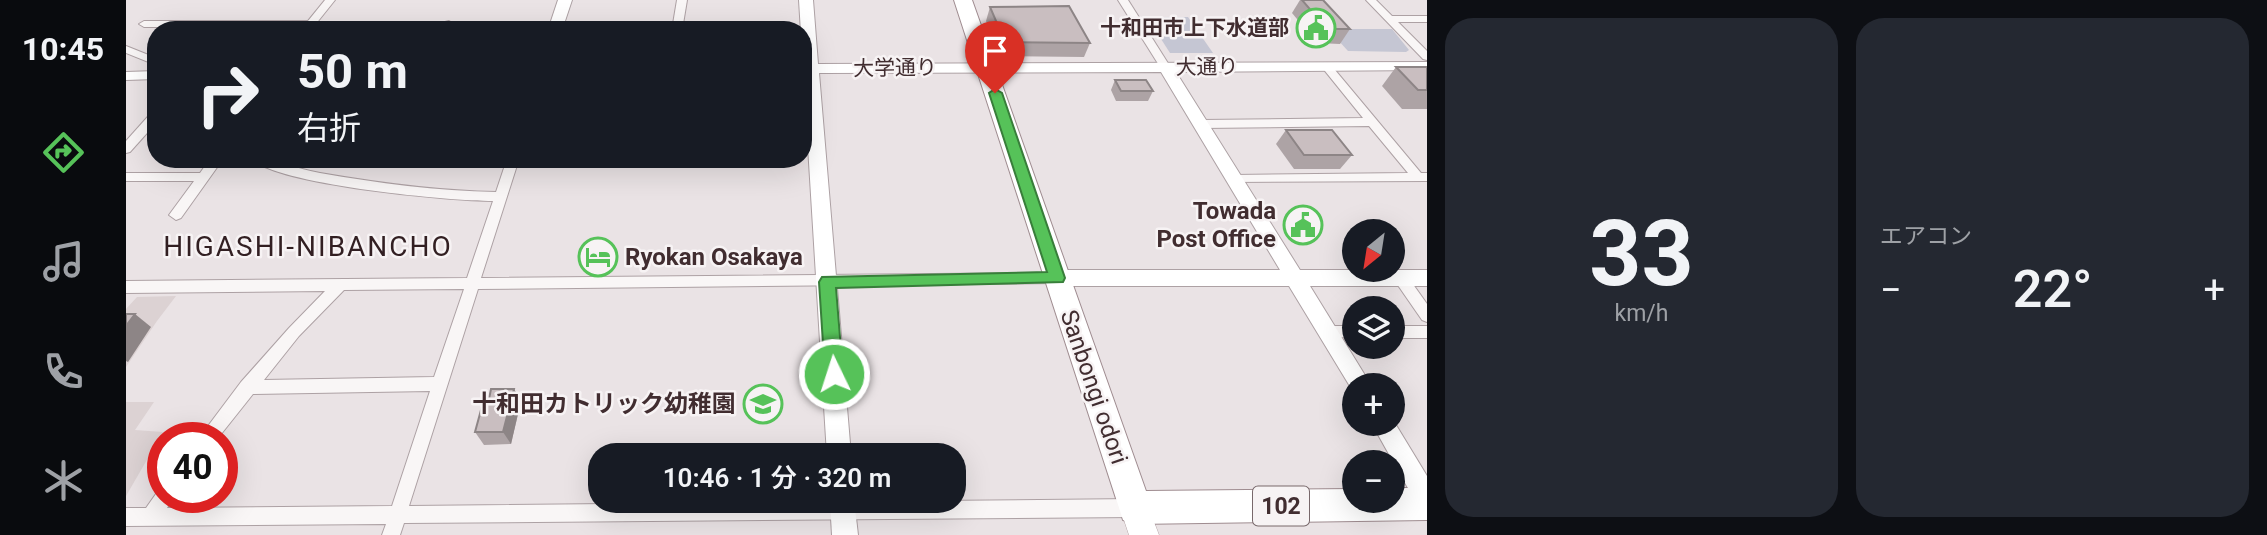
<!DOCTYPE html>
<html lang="ja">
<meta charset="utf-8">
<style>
:root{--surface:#171b24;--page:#242831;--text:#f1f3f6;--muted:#9ea1a6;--accent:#56c259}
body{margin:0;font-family:Roboto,"Noto Sans JP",sans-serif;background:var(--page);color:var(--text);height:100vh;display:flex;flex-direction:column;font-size:26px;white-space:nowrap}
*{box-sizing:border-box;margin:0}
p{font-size:23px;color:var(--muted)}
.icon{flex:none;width:38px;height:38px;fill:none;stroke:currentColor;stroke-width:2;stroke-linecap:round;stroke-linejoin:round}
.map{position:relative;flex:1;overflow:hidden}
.panel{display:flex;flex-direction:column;gap:18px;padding:18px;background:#0d0f14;width:840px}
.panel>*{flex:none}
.hud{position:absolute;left:21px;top:21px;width:665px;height:147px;border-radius:28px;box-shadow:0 7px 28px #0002;background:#171b24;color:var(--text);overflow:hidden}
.needle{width:46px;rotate:210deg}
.fabs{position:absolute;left:1216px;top:219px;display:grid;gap:14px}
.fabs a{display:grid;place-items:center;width:63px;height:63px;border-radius:50%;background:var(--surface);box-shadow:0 7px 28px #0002;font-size:35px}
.speed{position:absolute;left:21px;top:422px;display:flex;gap:14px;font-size:35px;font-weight:700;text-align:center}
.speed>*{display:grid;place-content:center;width:91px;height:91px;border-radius:50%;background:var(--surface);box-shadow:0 7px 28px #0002;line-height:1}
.speed .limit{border:10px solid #d22;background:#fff;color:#111}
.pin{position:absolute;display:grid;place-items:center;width:60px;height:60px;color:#fff;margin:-72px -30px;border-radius:50% 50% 50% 0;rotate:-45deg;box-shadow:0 0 7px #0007}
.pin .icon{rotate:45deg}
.me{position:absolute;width:77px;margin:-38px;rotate:356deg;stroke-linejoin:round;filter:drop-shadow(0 0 5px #0008)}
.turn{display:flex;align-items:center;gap:24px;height:147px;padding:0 35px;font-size:32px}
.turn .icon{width:91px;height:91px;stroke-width:2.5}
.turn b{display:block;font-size:49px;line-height:60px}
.big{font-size:52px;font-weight:600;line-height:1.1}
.panel .card{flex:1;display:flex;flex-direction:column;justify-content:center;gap:10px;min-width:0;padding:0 24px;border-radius:28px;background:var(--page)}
.panel .dial{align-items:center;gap:0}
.dial b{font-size:91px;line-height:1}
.heat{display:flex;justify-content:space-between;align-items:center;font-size:38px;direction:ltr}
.panel .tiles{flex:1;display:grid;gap:18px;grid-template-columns:repeat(2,1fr)}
.trip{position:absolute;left:462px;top:443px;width:378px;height:70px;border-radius:28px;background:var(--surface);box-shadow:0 7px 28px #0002;font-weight:600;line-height:70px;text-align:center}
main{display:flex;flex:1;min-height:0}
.tab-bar{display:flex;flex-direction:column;width:126px;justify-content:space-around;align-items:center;background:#090b0e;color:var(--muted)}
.tab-bar .icon{width:49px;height:49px}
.tab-bar .active{color:var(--accent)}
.tab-bar b{font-size:32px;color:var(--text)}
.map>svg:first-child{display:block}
.built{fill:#dcd2d3}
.green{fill:#c5c6d3}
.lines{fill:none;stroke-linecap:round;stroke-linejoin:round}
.street-casing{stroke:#ada1a4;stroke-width:2}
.secondary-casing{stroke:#ada1a4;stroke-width:2}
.primary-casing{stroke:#b4a4a7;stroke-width:1}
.highway-casing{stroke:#9f8c90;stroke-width:2}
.street{fill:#f9f6f6;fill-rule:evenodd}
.secondary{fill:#fff;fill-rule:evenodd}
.primary{fill:#fff;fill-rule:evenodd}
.highway{fill:#fff;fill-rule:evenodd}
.wall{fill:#ada3a5}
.shaded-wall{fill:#8d8586}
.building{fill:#c9bec0;stroke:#8d8586;stroke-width:2}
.route{fill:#56c259;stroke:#387e3a;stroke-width:2}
.labels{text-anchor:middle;stroke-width:5;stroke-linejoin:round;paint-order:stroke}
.far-poi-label{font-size:21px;font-weight:bold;fill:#412d30;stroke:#f7f3f4;text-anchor:end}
.far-street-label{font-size:21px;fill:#412d30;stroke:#f7f3f4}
.shield{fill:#f7f3f4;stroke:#78686b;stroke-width:2}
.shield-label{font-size:23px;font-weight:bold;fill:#412d30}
.poi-label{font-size:24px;font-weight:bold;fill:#412d30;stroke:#f7f3f4;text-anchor:end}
.street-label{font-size:24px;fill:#412d30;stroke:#f7f3f4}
.quarter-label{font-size:28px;letter-spacing:2px;fill:#321f22;stroke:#f7f3f4}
</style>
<main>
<nav class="tab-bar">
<b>10:45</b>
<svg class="icon active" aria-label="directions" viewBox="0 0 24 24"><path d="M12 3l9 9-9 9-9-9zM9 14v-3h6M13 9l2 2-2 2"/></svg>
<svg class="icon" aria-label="music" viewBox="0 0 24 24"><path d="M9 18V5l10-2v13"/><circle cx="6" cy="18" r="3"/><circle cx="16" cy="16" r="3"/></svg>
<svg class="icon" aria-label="phone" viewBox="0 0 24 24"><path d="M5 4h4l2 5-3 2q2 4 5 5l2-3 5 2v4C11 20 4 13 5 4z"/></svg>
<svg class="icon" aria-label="climate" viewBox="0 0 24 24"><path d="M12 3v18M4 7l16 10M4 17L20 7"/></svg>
</nav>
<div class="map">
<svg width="1301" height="535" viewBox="0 0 1301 535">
<rect width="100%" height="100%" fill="#eae3e5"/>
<g class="built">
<path d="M 50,296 L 31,321 L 0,367 L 0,309 L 11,297 Z"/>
<path d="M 0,402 L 28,402 L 9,430 L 37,432 L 0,496 Z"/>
</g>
<g class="green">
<path d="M 1021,17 L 1062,17 L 1087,53 L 1044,53 Z"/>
<path d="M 1202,29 L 1266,29 L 1283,50 L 1280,52 L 1222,51 Z"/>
</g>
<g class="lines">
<defs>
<g id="street">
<path d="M 199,0 L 209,0 L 185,30 L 175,30 L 177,27 L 18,27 L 13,24 L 18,21 L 182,21 Z"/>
<path d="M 551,0 L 561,0 L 556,30 L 546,30 Z"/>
<path d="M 992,0 L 1002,0 L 1045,68 L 1044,70 L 1036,70 Z"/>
<path d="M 1240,0 L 1250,0 L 1266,16 L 1301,16 L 1301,22 L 1272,22 L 1301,51 L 1301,60 L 1297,59 Z"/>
<path d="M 323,21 L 328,24 L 325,30 L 315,30 L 319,22 Z"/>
<path d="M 0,46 L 30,58 L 30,65 L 0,53 Z"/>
<path d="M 1200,63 L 1204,64 L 1295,173 L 1301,173 L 1301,181 L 1104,182 L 1102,179 L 1104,176 L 1108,175 L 1282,173 L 1243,126 L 1076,128 L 1070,124 L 1076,120 L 1237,118 L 1195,66 Z"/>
<path d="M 30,111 L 30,123 L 4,152 L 0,153 L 0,141 L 26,112 Z"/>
<path d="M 84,159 L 97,159 L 55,218 L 50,220 L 43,215 L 68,181 L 0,181 L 0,173 L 74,173 Z"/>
<path d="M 126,159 C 149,159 171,169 194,173 C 252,183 311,191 370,192 L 381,159 L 393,159 L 355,278 L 931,273 L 936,274 L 938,278 L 936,282 L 931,283 L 352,289 L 283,506 L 1009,499 L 1015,502 L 1018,508 L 1015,514 L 1009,517 L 278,523 L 274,535 L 256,535 L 260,524 L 0,526 L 0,508 L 20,508 L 32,491 L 37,489 L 37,497 L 47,497 L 41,508 L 266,506 L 304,391 L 127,394 L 92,438 L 73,438 L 115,382 L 163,328 L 199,291 L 0,293 L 0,281 L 341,278 L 367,201 C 324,201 153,185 126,159 ZM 338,289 L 308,377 L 138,380 L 173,336 L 218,290 Z"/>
<path d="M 1274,272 L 1279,273 L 1301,304 L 1301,322 L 1296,320 L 1269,281 L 1267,277 L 1269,273 Z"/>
<path d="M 1202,326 L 1228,326 L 1228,338 L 1197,336 L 1194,332 L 1197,328 Z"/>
<rect x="1267" y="326" width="34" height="12"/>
</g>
<g id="secondary">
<path d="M 432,0 L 446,0 L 436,30 L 422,30 Z"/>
<path d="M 673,0 L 687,0 L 692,64 L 1301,62 L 1301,70 L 1050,72 L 1174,270 L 1301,270 L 1301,286 L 1184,286 L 1245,385 L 1228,385 L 1228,393 L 1163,286 L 931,286 L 924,283 L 921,278 L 924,273 L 931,270 L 1154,270 L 1035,72 L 693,73 L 725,455 L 701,455 Z"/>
<path d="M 30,71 L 30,79 L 0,80 L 0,72 Z"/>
<path d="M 1267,420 L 1301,476 L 1301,510 L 1292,506 L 1246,424 L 1267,424 Z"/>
<path d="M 704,500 L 728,500 L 732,535 L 706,535 Z"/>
</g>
<path id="primary" d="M 1009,494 L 1019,498 L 1033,535 L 1003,535 L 994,508 L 999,498 Z"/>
<path id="highway" d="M 828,0 L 846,0 L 1020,491 L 1228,489 L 1228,500 L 1267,500 L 1267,488 L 1301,488 L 1301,520 L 1009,524 L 997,520 Z"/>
</defs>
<use href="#street" class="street-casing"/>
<use href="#secondary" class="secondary-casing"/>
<use href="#primary" class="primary-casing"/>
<use href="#highway" class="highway-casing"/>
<use href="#street" class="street"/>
<use href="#secondary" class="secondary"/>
<use href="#primary" class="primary"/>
<use href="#highway" class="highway"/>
</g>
<g class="wall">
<path d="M 1174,0 L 1197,0 L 1224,29 L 1214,44 L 1191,43 L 1166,13 Z"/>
<path d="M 864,7 L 964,43 L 958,57 L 875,56 L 860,21 Z"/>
<path d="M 1270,67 L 1301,67 L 1301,109 L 1276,109 L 1256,86 Z"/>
<path d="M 989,80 L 1027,91 L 1022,101 L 990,101 L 985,90 Z"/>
<path d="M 1160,130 L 1226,155 L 1214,169 L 1168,169 L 1150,144 Z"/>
<path d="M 388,389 L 395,401 L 385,444 L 358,445 L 349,432 L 363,399 Z"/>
</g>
<g class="shaded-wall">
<path d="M 9,314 L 25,327 L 2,362 L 0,361 L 0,326 Z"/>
<path d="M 388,389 L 395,401 L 385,444 L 377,432 Z"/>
</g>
<g class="building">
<path d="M 1176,0 L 1197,0 L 1224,29 L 1201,29 Z"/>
<path d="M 943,6 L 964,43 L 879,42 L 864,7 Z"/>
<path d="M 1270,67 L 1301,67 L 1301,90 L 1292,90 Z"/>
<path d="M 989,80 L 1020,80 L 1027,91 L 995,91 Z"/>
<path d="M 1160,130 L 1206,130 L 1226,155 L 1178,155 Z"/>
<path d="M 0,314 L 9,314 L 0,326 Z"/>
<path d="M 365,389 L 388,389 L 377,432 L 349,432 L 358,399 L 363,399 Z"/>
</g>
<path class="route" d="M 869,89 L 876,93 L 939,278 L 937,282 L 710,288 L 717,374 L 714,380 L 708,382 L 701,380 L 699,374 L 693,282 L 696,277 L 921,272 L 863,93 Z"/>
<defs>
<symbol id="civic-ring" viewBox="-11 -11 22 22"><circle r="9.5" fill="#f7f3f4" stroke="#56c259" stroke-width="1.5"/><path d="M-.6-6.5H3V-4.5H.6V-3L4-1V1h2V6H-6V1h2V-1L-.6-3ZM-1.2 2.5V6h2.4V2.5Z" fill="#56c259"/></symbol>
<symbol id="hotel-ring" viewBox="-11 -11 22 22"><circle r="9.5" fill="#f7f3f4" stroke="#56c259" stroke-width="1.5"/><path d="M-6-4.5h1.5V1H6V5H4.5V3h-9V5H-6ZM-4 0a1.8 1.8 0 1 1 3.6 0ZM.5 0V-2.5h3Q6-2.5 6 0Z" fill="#56c259"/></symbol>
<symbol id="school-ring" viewBox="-11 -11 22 22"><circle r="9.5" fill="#f7f3f4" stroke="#56c259" stroke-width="1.5"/><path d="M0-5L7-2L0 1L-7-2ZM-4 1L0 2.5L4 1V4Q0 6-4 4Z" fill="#56c259"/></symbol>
</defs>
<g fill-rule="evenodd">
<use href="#civic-ring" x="1168" y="6" width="44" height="44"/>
<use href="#civic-ring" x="1155" y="203" width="44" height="44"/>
<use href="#hotel-ring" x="450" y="235" width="44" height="44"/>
<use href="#school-ring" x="615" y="382" width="44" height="44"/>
</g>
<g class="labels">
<g class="far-poi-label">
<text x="1163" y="35">十和田市上下水道部</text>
</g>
<g class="far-street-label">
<text transform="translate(1081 67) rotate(-1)" y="7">大通り</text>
<text transform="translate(769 68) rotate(-1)" y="7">大学通り</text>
</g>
<rect class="shield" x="1127" y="486.5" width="56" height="39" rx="5"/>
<g class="shield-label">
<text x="1155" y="514">102</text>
</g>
<g class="poi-label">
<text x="1150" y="219">Towada<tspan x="1150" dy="28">Post Office</tspan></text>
<text x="499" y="265" text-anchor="start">Ryokan Osakaya</text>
<text x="610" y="412">十和田カトリック幼稚園</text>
</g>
<g class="street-label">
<text transform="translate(968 387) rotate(71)" y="8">Sanbongi odori</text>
</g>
<g class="quarter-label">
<text x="182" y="256">HIGASHI-NIBANCHO</text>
</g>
</g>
</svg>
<div class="fabs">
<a><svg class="needle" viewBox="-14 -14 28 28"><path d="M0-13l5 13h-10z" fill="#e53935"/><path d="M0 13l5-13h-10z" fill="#9ea1a6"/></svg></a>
<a><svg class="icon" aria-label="layers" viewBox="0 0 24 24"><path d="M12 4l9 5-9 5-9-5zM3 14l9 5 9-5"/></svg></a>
<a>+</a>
<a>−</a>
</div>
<div class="speed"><div class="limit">40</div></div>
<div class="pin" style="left:869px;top:93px;background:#d93025"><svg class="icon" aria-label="arrive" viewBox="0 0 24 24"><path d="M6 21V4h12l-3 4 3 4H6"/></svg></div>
<svg class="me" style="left:708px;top:374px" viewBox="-20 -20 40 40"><circle r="17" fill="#56c259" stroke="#fff" stroke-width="3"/><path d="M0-11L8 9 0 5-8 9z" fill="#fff"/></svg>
<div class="trip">10:46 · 1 分 · 320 m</div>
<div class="hud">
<div class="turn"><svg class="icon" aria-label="right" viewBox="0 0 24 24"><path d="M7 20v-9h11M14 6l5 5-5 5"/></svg><div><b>50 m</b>右折</div></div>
</div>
</div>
<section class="panel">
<div class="tiles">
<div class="card dial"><b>33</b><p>km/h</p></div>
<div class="card"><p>エアコン</p>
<div class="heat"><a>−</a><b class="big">22°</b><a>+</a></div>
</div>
</div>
</section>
</main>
